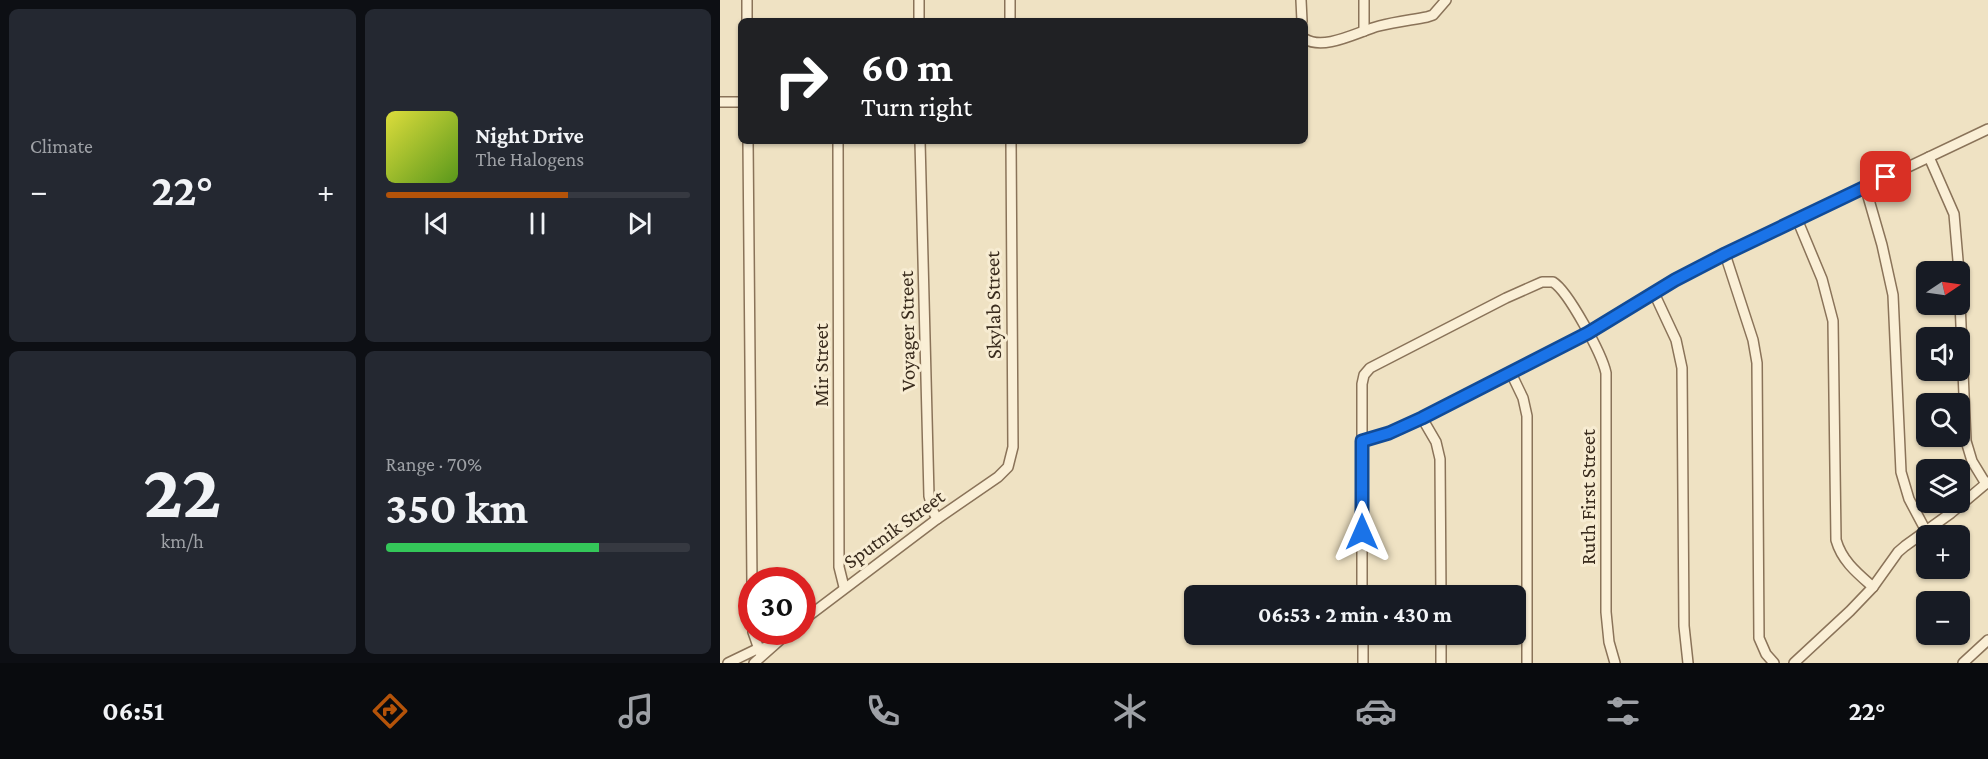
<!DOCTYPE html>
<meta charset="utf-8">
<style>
:root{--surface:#171b24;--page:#242831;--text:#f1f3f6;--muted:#9ea1a6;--line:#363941;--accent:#b45309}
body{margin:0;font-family:"Crimson Pro",serif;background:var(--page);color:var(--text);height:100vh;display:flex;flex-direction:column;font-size:22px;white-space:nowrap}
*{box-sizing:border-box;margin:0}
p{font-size:20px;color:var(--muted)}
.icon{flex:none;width:33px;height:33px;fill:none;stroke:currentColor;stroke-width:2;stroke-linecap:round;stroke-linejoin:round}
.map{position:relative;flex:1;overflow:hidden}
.drawer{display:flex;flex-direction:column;gap:9px;padding:9px;background:#0d0f14;width:720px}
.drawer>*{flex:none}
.banner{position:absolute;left:18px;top:18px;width:570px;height:126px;border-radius:9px;box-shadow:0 2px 4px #0004;background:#202124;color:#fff;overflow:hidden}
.needle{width:39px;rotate:77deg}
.buttons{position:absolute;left:1196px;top:261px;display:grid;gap:12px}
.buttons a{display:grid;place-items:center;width:54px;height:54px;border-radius:9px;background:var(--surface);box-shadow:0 2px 4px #0004;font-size:30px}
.speed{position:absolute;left:18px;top:567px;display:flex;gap:12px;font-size:30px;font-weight:700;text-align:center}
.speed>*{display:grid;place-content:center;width:78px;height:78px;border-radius:50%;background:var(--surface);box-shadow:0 2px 4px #0004;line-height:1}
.speed .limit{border:9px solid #d22;background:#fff;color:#111}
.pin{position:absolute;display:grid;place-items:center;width:51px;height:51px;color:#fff;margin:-26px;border-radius:12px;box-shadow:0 3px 9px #0006}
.me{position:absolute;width:66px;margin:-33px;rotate:0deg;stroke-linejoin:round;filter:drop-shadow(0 0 4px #0008)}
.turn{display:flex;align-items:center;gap:21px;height:126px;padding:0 24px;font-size:27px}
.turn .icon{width:78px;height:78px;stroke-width:2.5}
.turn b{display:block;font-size:42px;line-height:51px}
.big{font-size:45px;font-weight:700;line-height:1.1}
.drawer .widget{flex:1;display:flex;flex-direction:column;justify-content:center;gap:9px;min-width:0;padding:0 21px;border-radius:9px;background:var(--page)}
.drawer .dial{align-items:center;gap:0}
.dial b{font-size:78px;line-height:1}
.song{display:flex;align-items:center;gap:18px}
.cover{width:72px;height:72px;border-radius:9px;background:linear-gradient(135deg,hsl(60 70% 55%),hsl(90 70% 35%))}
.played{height:6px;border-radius:3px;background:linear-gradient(90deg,var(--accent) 60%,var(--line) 60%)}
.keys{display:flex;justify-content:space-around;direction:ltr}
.heat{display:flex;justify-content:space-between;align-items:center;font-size:33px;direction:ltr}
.charge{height:9px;border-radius:4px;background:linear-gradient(90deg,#34c759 70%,var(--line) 0)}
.drawer .tiles{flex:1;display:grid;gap:9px;grid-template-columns:repeat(2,1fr)}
.trip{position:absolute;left:464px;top:585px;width:342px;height:60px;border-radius:9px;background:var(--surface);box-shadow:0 2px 4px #0004;font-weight:700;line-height:60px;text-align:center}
.tabs{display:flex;height:96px;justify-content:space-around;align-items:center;background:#090b0e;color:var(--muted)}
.tabs .icon{width:42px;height:42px}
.tabs .active{color:var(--accent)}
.tabs b{font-size:27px;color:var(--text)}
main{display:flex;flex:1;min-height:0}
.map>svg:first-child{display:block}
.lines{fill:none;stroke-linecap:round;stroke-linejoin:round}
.street-casing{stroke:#8a7359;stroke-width:12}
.street{stroke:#faefd6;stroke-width:9}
.route-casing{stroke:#114b97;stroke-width:15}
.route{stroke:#1a73e8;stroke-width:10}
.labels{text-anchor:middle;stroke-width:6;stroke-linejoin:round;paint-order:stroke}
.street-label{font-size:21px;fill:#392b1d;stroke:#f7ecd2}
</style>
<main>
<section class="drawer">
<div class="tiles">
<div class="widget"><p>Climate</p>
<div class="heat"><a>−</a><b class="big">22°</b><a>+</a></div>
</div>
<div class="widget">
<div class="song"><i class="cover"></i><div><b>Night Drive</b><p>The Halogens</p></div></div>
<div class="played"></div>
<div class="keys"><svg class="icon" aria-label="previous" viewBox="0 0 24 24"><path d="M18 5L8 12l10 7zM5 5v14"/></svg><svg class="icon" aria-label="pause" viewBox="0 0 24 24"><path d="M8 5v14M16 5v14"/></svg><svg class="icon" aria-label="next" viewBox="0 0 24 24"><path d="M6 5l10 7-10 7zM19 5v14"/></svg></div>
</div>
<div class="widget dial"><b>22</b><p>km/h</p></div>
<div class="widget"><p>Range · 70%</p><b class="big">350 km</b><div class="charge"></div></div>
</div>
</section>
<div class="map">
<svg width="1268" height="663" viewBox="0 0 1268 663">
<rect width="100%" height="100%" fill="#efe2c3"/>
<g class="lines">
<defs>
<g id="street">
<path d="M 27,0 L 27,21"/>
<path d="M 290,0 L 290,21"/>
<path d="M 581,0 L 582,21"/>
<path d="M 644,0 L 644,31"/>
<path d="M 199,21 L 199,0"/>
<path d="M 585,39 C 605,51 639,31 659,26 C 675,22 691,20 707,17 L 713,15 L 726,0"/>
<path d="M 0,102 L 21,102"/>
<path d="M 28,141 L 32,583"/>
<path d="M 118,141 L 119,567 L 124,587"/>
<path d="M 200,141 L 209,496 L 213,511 L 217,519"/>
<path d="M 1209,157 L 1234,214 L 1239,272"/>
<path d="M 1145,186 L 1162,245 L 1173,295 L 1181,472 L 1189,499 L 1206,531"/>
<path d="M 1077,219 L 1102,279 L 1113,321 L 1116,540 C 1122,561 1137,573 1153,587"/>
<path d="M 1005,254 L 1033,340 L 1037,363 L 1039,638 L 1046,654 L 1054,663"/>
<path d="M 1239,279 L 1246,441 L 1252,461 L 1266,484"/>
<path d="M 934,293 L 956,340 L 962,368 L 964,626 L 968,663"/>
<path d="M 791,373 L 803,398 L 807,416 L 807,663"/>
<path d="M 702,418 L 716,442 L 720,459 L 721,596"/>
<path d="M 642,441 L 669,433 L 702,418 L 868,333 L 955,280 L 1005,254 L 1268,129"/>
<path d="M 642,596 L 642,384 L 644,375 L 650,368 L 786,298 L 822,282 L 833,282 C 848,291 882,354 886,373 L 886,612 L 889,642 L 895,663"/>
<path d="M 82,621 L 217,519 L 278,477 L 288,467 L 293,447 L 291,141"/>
<path d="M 33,632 L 41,655"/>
<path d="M 643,634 L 643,663"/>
<path d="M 721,634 L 721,663"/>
<path d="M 8,663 L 35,650 L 51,646"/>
<path d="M 34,663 L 69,632"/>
<path d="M 1074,663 L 1130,611 L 1153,587 L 1178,552 L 1185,546 L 1231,513 L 1268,482"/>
<path d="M 1243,663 L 1268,640"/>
</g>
</defs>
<use href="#street" class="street-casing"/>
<use href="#street" class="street"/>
</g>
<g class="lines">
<defs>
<path id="route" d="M 642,532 L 642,441 L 669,433 L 702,418 L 868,333 L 955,280 L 1005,254 L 1166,177"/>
</defs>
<use href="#route" class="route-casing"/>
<use href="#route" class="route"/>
</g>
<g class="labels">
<g class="street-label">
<text transform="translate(273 305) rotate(-91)" y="7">Skylab Street</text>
<text transform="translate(187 331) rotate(-91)" y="7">Voyager Street</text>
<text transform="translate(101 365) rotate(-90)" y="7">Mir Street</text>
<text transform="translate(868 497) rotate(-90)" y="7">Ruth First Street</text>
<text transform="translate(174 529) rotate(-36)" y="7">Sputnik Street</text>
</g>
</g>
</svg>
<div class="buttons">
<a><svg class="needle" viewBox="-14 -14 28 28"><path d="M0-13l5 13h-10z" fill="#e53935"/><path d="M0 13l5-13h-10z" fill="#9ea1a6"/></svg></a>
<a><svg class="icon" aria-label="sound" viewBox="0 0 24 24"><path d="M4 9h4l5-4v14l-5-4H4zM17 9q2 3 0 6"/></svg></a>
<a><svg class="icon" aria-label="search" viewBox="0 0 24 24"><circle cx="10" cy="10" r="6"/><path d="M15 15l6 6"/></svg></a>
<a><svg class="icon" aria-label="layers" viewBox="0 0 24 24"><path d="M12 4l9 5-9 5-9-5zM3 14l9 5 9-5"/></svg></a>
<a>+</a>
<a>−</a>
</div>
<div class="speed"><div class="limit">30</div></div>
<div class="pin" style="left:1166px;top:177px;background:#d93025"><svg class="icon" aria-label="arrive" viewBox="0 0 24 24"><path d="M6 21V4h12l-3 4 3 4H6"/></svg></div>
<svg class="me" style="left:642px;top:532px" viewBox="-20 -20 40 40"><path d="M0-17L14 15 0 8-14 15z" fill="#1a73e8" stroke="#fff" stroke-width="4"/></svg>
<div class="trip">06:53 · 2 min · 430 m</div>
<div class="banner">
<div class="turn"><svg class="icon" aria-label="right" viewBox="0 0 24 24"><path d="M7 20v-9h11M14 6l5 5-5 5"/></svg><div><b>60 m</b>Turn right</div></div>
</div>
</div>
</main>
<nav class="tabs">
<b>06:51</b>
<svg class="icon active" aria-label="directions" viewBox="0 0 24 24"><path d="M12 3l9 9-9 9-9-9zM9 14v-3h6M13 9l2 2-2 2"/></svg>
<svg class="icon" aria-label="music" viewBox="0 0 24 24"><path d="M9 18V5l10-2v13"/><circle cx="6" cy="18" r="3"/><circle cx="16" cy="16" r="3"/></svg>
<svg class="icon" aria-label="phone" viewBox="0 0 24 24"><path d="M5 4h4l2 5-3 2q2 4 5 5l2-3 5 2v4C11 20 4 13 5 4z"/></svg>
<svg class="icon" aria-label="climate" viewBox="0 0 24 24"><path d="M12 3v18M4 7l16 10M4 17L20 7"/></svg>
<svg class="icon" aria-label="car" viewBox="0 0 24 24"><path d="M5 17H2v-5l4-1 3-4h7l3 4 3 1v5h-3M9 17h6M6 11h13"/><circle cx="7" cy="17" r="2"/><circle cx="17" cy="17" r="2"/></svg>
<svg class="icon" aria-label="filters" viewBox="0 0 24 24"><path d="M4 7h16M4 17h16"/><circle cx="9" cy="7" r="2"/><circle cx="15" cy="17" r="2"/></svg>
<b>22°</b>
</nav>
